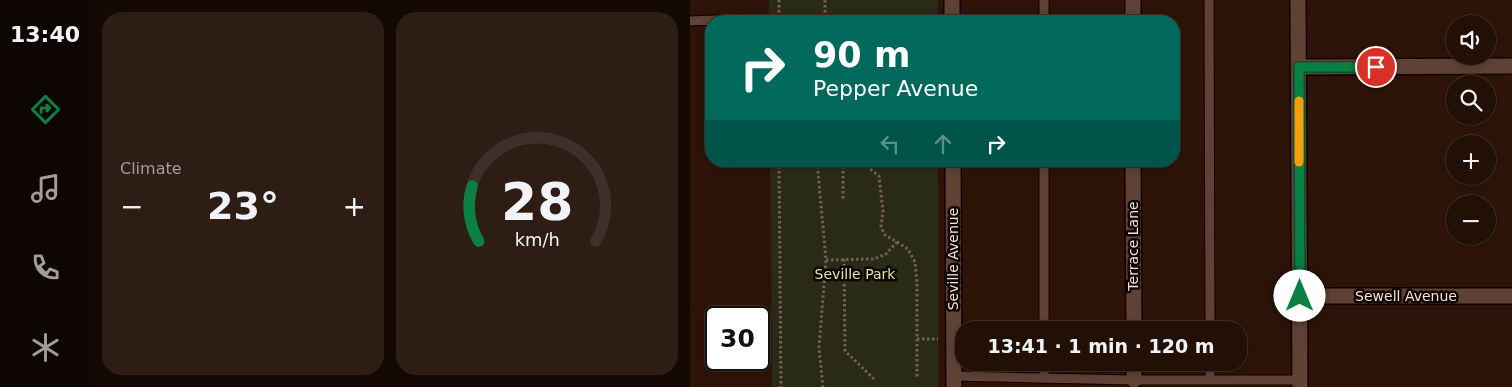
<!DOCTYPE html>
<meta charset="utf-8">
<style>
:root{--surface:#220f06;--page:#2e1d14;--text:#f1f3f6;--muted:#a29c9b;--line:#3f2f28;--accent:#0b8043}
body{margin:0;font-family:"DejaVu Sans",sans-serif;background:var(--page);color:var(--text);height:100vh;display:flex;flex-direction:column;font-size:19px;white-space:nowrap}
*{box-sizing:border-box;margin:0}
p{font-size:16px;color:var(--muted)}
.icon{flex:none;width:28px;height:28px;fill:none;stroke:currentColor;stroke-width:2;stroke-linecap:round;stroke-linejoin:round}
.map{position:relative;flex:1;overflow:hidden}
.side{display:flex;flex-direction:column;gap:12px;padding:12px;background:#130803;width:600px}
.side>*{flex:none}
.banner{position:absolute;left:15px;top:15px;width:475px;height:152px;border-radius:20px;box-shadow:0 2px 8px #0003,0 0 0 1px var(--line);background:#00695c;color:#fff;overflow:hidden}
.tools{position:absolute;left:756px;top:15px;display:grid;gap:10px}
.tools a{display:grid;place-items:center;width:50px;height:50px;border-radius:50%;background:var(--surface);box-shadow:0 2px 8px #0003,0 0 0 1px var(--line);font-size:25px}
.speed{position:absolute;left:15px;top:306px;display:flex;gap:10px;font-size:25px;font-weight:700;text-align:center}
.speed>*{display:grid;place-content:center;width:65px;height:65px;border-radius:50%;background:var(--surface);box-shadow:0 2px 8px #0003,0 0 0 1px var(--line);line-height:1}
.speed .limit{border:2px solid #111;border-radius:8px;background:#fff;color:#111}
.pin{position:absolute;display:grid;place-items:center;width:42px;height:42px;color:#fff;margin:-21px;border:2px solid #fff;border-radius:50%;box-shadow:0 1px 5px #0007}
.me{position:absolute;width:55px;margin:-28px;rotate:0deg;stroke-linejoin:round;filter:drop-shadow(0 0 4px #0008)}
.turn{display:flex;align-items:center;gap:18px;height:105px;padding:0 25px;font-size:22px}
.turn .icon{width:65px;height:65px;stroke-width:2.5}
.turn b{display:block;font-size:35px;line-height:42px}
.lanes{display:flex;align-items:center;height:48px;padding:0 25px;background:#0003;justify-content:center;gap:25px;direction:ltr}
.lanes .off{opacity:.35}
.big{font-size:38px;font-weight:700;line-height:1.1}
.side .card{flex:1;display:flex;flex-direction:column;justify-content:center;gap:8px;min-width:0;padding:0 18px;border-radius:20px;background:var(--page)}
.side .dial{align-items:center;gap:0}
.dial svg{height:130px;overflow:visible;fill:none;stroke:var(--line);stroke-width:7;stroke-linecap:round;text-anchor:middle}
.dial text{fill:var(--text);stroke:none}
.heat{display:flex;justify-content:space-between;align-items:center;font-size:28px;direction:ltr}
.side .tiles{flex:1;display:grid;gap:12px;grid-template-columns:repeat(2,1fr)}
.trip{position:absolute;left:265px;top:321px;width:292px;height:50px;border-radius:20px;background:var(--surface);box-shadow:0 2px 8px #0003,0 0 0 1px var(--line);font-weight:700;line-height:50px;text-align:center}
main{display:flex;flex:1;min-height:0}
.dock{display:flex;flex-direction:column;width:90px;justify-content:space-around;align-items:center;background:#0e0602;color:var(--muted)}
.dock .icon{width:35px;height:35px}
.dock .current{color:var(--accent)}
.dock b{font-size:22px;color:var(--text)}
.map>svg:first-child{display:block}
.green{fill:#292b16}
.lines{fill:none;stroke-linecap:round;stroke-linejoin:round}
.lane-casing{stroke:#140100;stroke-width:11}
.street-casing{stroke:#140100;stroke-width:18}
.path{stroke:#765e54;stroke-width:3;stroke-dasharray:2.5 2.5;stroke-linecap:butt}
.lane{stroke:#5f4235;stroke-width:9}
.street{stroke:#5f4235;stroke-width:15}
.route-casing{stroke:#07532c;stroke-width:12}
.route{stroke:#0b8043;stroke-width:9}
.slow{stroke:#f59e0b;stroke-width:9}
.labels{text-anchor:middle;stroke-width:5;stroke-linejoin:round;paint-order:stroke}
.street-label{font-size:14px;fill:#f4e1d9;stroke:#0e0402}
.park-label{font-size:14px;fill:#dde8a3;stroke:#0e0402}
</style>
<main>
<nav class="dock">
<b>13:40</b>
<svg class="icon current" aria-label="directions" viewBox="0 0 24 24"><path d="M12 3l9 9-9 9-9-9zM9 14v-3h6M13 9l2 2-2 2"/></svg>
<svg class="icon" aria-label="music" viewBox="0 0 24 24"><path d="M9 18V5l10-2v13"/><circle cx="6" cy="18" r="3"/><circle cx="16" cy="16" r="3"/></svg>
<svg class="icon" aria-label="phone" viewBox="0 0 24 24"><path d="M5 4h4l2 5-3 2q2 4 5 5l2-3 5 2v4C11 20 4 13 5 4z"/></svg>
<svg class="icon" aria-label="climate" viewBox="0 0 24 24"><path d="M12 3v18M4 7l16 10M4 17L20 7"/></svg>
</nav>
<section class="side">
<div class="tiles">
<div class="card"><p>Climate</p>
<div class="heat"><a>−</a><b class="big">23°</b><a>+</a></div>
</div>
<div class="card dial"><svg viewBox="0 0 100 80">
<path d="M14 69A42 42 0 1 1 86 69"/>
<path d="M14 69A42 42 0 0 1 10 35" stroke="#0b8043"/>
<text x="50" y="56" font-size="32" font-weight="700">28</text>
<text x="50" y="72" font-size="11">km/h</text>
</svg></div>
</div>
</section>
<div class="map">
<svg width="822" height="387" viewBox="0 0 822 387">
<rect width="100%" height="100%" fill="#2e1408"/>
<g class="green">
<rect x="79" y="0" width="169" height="21"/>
<path d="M 80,161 L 248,161 L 248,387 L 82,387 Z"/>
</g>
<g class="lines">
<defs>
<g id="lane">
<path d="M 354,0 L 354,21"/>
<path d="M 519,0 L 520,330"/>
<path d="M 0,21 L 52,19"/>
<path d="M 354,161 L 354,330"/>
<path d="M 354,362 L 354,378"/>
<path d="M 520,362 L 520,379"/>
<path d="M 264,376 L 444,380 L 610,380"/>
</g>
<g id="street">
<path d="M 262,0 L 262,21"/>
<path d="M 443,0 L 443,21"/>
<path d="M 608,0 L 610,387"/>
<path d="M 609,67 L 822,66"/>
<path d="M 263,161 L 264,387"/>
<path d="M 443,161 L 444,330"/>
<path d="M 610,296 L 822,296"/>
<path d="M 444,362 L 444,380"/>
</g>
</defs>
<use href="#lane" class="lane-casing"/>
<use href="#street" class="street-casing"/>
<g class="path">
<path d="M 89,0 L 89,21"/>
<path d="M 135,0 L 135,21"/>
<path d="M 89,161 L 91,387"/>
<path d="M 127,161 L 136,260 L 129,348 L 133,387"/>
<path d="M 153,161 L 153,199"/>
<path d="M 207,242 L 218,249 L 225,262 L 227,283 L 227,377"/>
<path d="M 154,259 L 155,351 L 184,379"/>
<path d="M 136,260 L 184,259 L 196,254 L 207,242 L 195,235 L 191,227 L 193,211 L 189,176 L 175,165 L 173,161"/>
<path d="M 227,339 L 248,339"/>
</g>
<use href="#lane" class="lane"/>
<use href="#street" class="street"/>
</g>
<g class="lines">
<defs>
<path id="route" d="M 610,296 L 609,67 L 686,67"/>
</defs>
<use href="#route" class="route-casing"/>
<use href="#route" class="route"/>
<path class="slow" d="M 609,101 L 609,162"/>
</g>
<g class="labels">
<g class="street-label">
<text transform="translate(443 246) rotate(-90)" y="5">Terrace Lane</text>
<text transform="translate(263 259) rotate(-90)" y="5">Seville Avenue</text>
<text x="716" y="301">Sewell Avenue</text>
</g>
<g class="park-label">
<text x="165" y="279">Seville Park</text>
</g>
</g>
</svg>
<div class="tools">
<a><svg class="icon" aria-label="sound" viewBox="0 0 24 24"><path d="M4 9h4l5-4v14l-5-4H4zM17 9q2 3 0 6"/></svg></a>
<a><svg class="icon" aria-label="search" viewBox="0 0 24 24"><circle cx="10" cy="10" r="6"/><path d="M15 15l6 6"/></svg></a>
<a>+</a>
<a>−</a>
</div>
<div class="speed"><div class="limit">30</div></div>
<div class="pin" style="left:686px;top:67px;background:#d93025"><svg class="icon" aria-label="arrive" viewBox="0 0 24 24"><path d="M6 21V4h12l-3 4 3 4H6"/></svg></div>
<svg class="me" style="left:610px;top:296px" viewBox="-20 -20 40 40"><circle r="19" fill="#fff"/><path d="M0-13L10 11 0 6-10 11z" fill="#0b8043"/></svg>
<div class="trip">13:41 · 1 min · 120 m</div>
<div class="banner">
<div class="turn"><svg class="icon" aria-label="right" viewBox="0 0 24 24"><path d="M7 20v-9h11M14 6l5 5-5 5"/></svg><div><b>90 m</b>Pepper Avenue</div></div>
<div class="lanes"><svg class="icon off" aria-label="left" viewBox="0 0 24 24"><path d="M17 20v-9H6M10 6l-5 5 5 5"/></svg><svg class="icon off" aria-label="ahead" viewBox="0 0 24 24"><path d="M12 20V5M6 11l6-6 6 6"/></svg><svg class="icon" aria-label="right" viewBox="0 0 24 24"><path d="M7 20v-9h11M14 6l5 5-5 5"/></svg></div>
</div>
</div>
</main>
